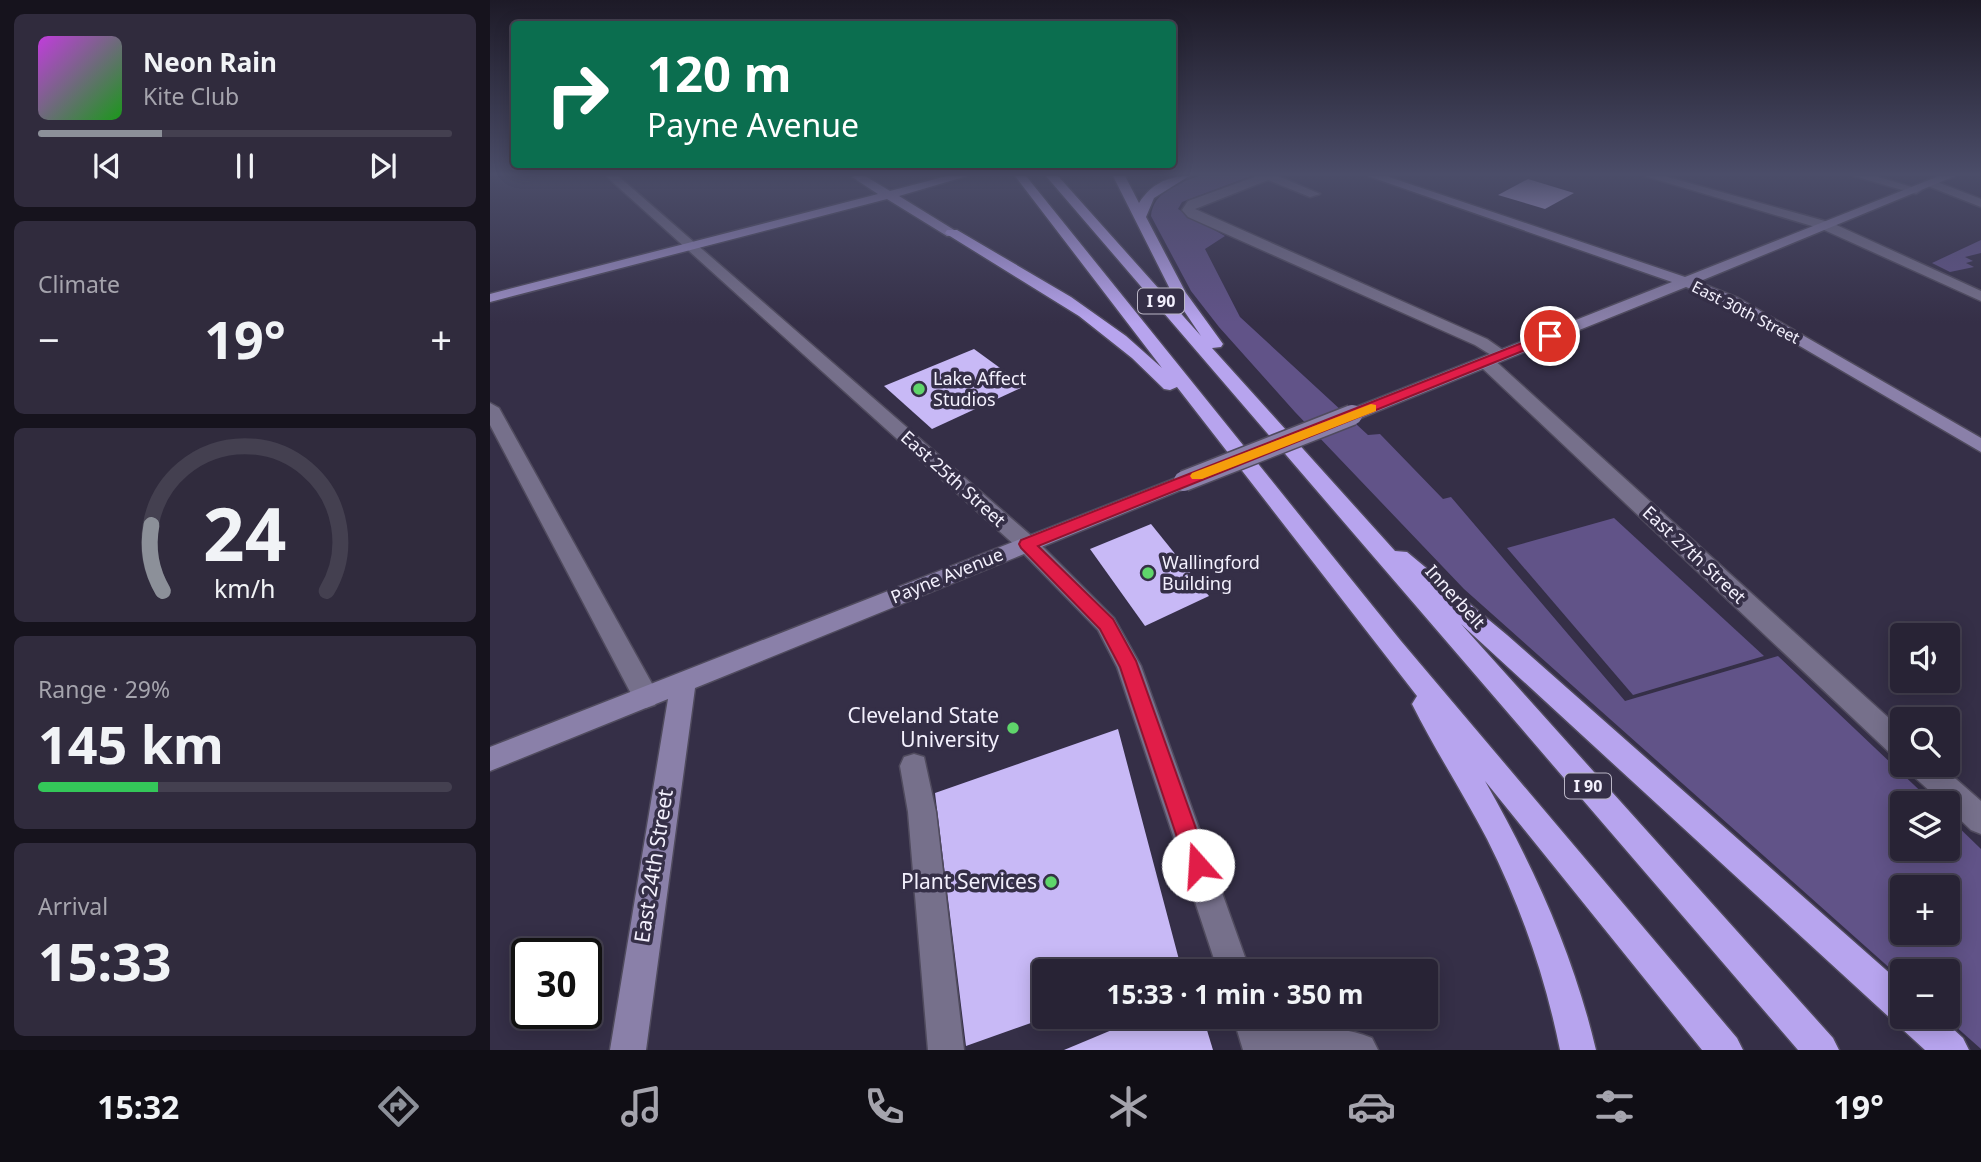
<!DOCTYPE html>
<meta charset="utf-8">
<style>
:root{--surface:#282335;--page:#302b3d;--text:#f1f3f6;--muted:#a5a4ad;--line:#444050;--accent:#8c9099}
body{margin:0;font-family:"Noto Sans",sans-serif;background:var(--page);color:var(--text);height:100vh;display:flex;flex-direction:column;font-size:26px;white-space:nowrap}
*{box-sizing:border-box;margin:0}
p{font-size:23px;color:var(--muted)}
.icon{flex:none;width:38px;height:38px;fill:none;stroke:currentColor;stroke-width:2;stroke-linecap:round;stroke-linejoin:round}
.map{position:relative;flex:1;overflow:hidden}
.drawer{display:flex;flex-direction:column;gap:14px;padding:14px;background:#16131d;width:490px}
.drawer>*{flex:none}
.top-card{position:absolute;left:21px;top:21px;width:665px;height:147px;border-radius:7px;box-shadow:0 4px 18px #0003,0 0 0 2px var(--line);background:#0b6e4f;color:#fff;overflow:hidden}
.buttons{position:absolute;left:1400px;top:623px;display:grid;gap:14px}
.buttons a{display:grid;place-items:center;width:70px;height:70px;border-radius:7px;background:var(--surface);box-shadow:0 4px 18px #0003,0 0 0 2px var(--line);font-size:35px}
.speed{position:absolute;left:21px;top:938px;display:flex;gap:14px;font-size:35px;font-weight:700;text-align:center}
.speed>*{display:grid;place-content:center;width:91px;height:91px;border-radius:50%;background:var(--surface);box-shadow:0 4px 18px #0003,0 0 0 2px var(--line);line-height:1}
.speed .limit{border:4px solid #111;border-radius:10px;background:#fff;color:#111}
.pin{position:absolute;display:grid;place-items:center;width:60px;height:60px;color:#fff;margin:-30px;border:4px solid #fff;border-radius:50%;box-shadow:0 2px 7px #0007}
.me{position:absolute;width:77px;margin:-38px;rotate:341deg;stroke-linejoin:round;filter:drop-shadow(0 0 5px #0008)}
.turn{display:flex;align-items:center;gap:24px;height:147px;padding:0 21px;font-size:32px}
.turn .icon{width:91px;height:91px;stroke-width:2.5}
.turn b{display:block;font-size:49px;line-height:60px}
.big{font-size:52px;font-weight:700;line-height:1.1}
.drawer .card{flex:1;display:flex;flex-direction:column;justify-content:center;gap:10px;min-width:0;padding:0 24px;border-radius:10px;background:var(--page)}
.drawer .dial{align-items:center;gap:0}
.dial svg{height:182px;overflow:visible;fill:none;stroke:var(--line);stroke-width:7;stroke-linecap:round;text-anchor:middle}
.dial text{fill:var(--text);stroke:none}
.song{display:flex;align-items:center;gap:21px}
.cover{width:84px;height:84px;border-radius:10px;background:linear-gradient(135deg,hsl(290 70% 55%),hsl(120 70% 35%))}
.played{height:7px;border-radius:4px;background:linear-gradient(90deg,var(--accent) 30%,var(--line) 30%)}
.keys{display:flex;justify-content:space-around;direction:ltr}
.heat{display:flex;justify-content:space-between;align-items:center;font-size:38px;direction:ltr}
.charge{height:10px;border-radius:5px;background:linear-gradient(90deg,#34c759 29%,var(--line) 0)}
.trip{position:absolute;left:542px;top:959px;width:406px;height:70px;border-radius:7px;background:var(--surface);box-shadow:0 4px 18px #0003,0 0 0 2px var(--line);font-weight:700;line-height:70px;text-align:center}
.tab-bar{display:flex;height:112px;justify-content:space-around;align-items:center;background:#100e15;color:var(--muted)}
.tab-bar .icon{width:49px;height:49px}
.tab-bar .selected{color:var(--accent)}
.tab-bar b{font-size:32px;color:var(--text)}
main{display:flex;flex:1;min-height:0}
.map>svg:first-child{display:block}
.green{fill:#615388;fill-rule:evenodd}
.building{fill:#c8b9f6}
.lines{fill:none;stroke-linecap:round;stroke-linejoin:round}
.street-casing{stroke:#504b5e;stroke-width:3}
.secondary-casing{stroke:#504b5e;stroke-width:3}
.primary-casing{stroke:#504b5e;stroke-width:3}
.highway-casing{stroke:#504b5e;stroke-width:3}
.street{fill:#76708b;fill-rule:evenodd}
.secondary{fill:#8a80a9;fill-rule:evenodd}
.primary{fill:#9d8fc6;fill-rule:evenodd}
.highway{fill:#b7a4ee;fill-rule:evenodd}
.secondary-bridge-far1-casing{stroke:#504b5e;stroke-width:18;stroke-linecap:butt}
.secondary-bridge-casing{stroke:#504b5e;stroke-width:23;stroke-linecap:butt}
.secondary-bridge-far1{stroke:#8a80a9;stroke-width:16}
.secondary-bridge{stroke:#8a80a9;stroke-width:20}
.route{fill:#e11d48;stroke:#92132f;stroke-width:2}
.slow{fill:#f59e0b}
.poi-dot{fill:#5fd56b;stroke:#352f47;stroke-width:2.5}
.labels{text-anchor:middle;stroke-width:7;stroke-linejoin:round;paint-order:stroke}
.shield{fill:#352f47;stroke:#bab6c6;stroke-width:2}
.shield-label{font-size:16px;font-weight:bold;fill:#f3f0fd}
.far-street-label{font-size:16px;fill:#f3f0fd;stroke:#352f47}
.poi-label{font-size:18px;fill:#f3f0fd;stroke:#352f47;text-anchor:start}
.street-label{font-size:18px;fill:#f3f0fd;stroke:#352f47}
.near-poi-label{font-size:21px;fill:#f3f0fd;stroke:#352f47;text-anchor:end}
.near-street-label{font-size:21px;fill:#f3f0fd;stroke:#352f47}
</style>
<main>
<section class="drawer">
<div class="card">
<div class="song"><i class="cover"></i><div><b>Neon Rain</b><p>Kite Club</p></div></div>
<div class="played"></div>
<div class="keys"><svg class="icon" aria-label="previous" viewBox="0 0 24 24"><path d="M18 5L8 12l10 7zM5 5v14"/></svg><svg class="icon" aria-label="pause" viewBox="0 0 24 24"><path d="M8 5v14M16 5v14"/></svg><svg class="icon" aria-label="next" viewBox="0 0 24 24"><path d="M6 5l10 7-10 7zM19 5v14"/></svg></div>
</div>
<div class="card"><p>Climate</p>
<div class="heat"><a>−</a><b class="big">19°</b><a>+</a></div>
</div>
<div class="card dial"><svg viewBox="0 0 100 80">
<path d="M14 69A42 42 0 1 1 86 69"/>
<path d="M14 69A42 42 0 0 1 9 40" stroke="#8c9099"/>
<text x="50" y="56" font-size="32" font-weight="700">24</text>
<text x="50" y="72" font-size="11">km/h</text>
</svg></div>
<div class="card"><p>Range · 29%</p><b class="big">145 km</b><div class="charge"></div></div>
<div class="card"><p>Arrival</p><b class="big">15:33</b></div>
</section>
<div class="map">
<svg width="1491" height="1050" viewBox="0 0 1491 1050">
<rect width="100%" height="100%" fill="#352f47"/>
<g class="green">
<path d="M 709,176 L 761,176 L 692,202 L 688,209 L 735,236 L 715,249 L 750,317 L 878,435 L 890,434 L 953,499 L 961,497 L 1135,701 L 1288,656 L 1443,803 L 1412,803 L 1412,849 L 1458,849 L 1458,817 L 1491,849 L 1491,1049 L 1455,1017 L 1458,1017 L 1458,971 L 1412,971 L 1412,979 L 974,589 L 805,412 L 729,327 L 701,291 L 661,216 C 663,192 689,183 709,176 ZM 1412,887 L 1458,887 L 1458,933 L 1412,933 Z"/>
<path d="M 1491,240 L 1491,253 L 1475,257 L 1483,261 L 1476,263 L 1484,267 L 1460,272 L 1442,263 Z"/>
<path d="M 1124,518 L 1274,656 L 1143,695 L 1017,548 Z"/>
</g>
<g class="building">
<path d="M 1038,179 L 1084,193 L 1055,209 L 1008,195 Z"/>
<path d="M 484,349 L 535,386 L 442,429 L 394,386 Z"/>
<path d="M 661,524 L 719,596 L 655,626 L 600,549 Z"/>
<path d="M 628,729 L 692,971 L 555,971 L 555,1018 L 476,1046 L 445,793 Z"/>
<path d="M 653,1017 L 713,1017 L 723,1050 L 574,1050 Z"/>
</g>
<g class="lines">
<defs>
<g id="street">
<path d="M 116,176 L 128,176 L 545,539 L 624,618 L 651,666 L 760,971 L 728,971 L 627,667 L 608,630 L 529,549 Z"/>
<path d="M 767,176 L 788,176 L 830,194 L 820,197 L 778,180 L 705,209 L 997,339 L 1020,355 L 1018,358 L 1006,358 L 985,345 L 698,217 L 692,210 L 698,201 Z"/>
<path d="M 1155,176 L 1174,176 L 1342,223 L 1491,291 L 1491,301 L 1332,229 Z"/>
<path d="M 1364,176 L 1385,176 L 1432,190 L 1426,194 Z"/>
<path d="M 1442,180 L 1491,199 L 1491,207 L 1438,186 L 1436,184 Z"/>
<path d="M 996,357 L 1002,358 L 1412,730 L 1412,759 L 1402,755 L 990,366 L 988,362 Z"/>
<path d="M 0,403 L 9,408 L 165,689 L 169,697 L 165,705 L 156,708 L 147,705 L 0,425 Z"/>
<path d="M 424,754 L 434,757 L 446,812 L 474,1050 L 438,1050 L 418,812 L 410,766 L 414,757 Z"/>
<path d="M 1417,765 L 1450,765 L 1491,801 L 1491,834 L 1481,830 L 1458,808 L 1458,803 L 1453,803 L 1421,774 Z"/>
<path d="M 743,1017 L 777,1017 L 781,1027 C 814,1026 851,1025 882,1038 L 888,1050 L 753,1050 Z"/>
</g>
<g id="secondary">
<path d="M 878,176 L 896,176 L 1195,277 L 1449,176 L 1465,176 L 1208,282 L 1248,298 L 1491,438 L 1491,452 L 1238,304 L 1196,287 L 868,419 L 856,419 L 853,415 L 856,411 L 1182,282 Z"/>
<path d="M 694,475 L 701,476 L 704,481 L 701,486 L 205,688 L 156,1050 L 120,1050 L 178,699 L 0,771 L 0,747 Z"/>
</g>
<path id="primary" d="M 375,176 L 400,191 L 457,176 L 477,176 L 409,196 L 469,233 L 467,236 L 457,236 L 397,199 L 0,302 L 0,294 L 388,194 L 362,177 Z"/>
<g id="highway">
<path d="M 363,176 L 374,176 L 368,180 Z"/>
<path d="M 525,176 L 536,176 L 911,641 L 1247,1038 L 1253,1050 L 1212,1050 L 995,781 C 1044,867 1083,953 1106,1050 L 1070,1050 C 1055,976 1031,907 997,839 C 973,793 945,750 922,704 L 927,696 L 687,387 L 680,390 L 674,389 L 642,358 L 589,316 L 455,233 L 457,230 L 467,230 L 581,297 L 636,336 L 672,368 Z"/>
<path d="M 556,176 L 568,176 L 711,336 L 682,293 L 623,176 L 635,176 L 649,203 C 661,184 678,176 699,176 L 664,198 L 656,217 L 696,293 L 733,344 L 731,347 L 722,348 L 905,551 L 917,552 L 1017,635 L 1412,984 L 1412,1017 L 1450,1017 L 1473,1038 L 1479,1050 L 1435,1050 L 1412,1029 L 1409,1022 L 1400,1018 L 971,624 L 1343,1038 L 1349,1050 L 1308,1050 Z"/>
</g>
</defs>
<use href="#street" class="street-casing"/>
<use href="#secondary" class="secondary-casing"/>
<use href="#primary" class="primary-casing"/>
<use href="#highway" class="highway-casing"/>
<use href="#street" class="street"/>
<use href="#secondary" class="secondary"/>
<use href="#primary" class="primary"/>
<use href="#highway" class="highway"/>
<defs>
<path id="secondary-bridge-far1" d="M 859,416 L 862,415"/>
<path id="secondary-bridge" d="M 694,481 L 862,415"/>
</defs>
<use href="#secondary-bridge-far1" class="secondary-bridge-far1-casing"/>
<use href="#secondary-bridge" class="secondary-bridge-casing"/>
<use href="#secondary-bridge-far1" class="secondary-bridge-far1"/>
<use href="#secondary-bridge" class="secondary-bridge"/>
</g>
<linearGradient id="sky" x2="0" y2="1"><stop stop-color="#1d1a27"/><stop offset="0.54" stop-color="#4b4d69"/><stop offset="1" stop-color="#4b4d69" stop-opacity="0"/></linearGradient>
<rect width="1491" height="323" fill="url(#sky)"/>
<path class="route" d="M 1060,332 L 1066,336 L 1065,338 L 548,546 L 623,619 L 646,661 L 719,865 L 716,873 L 708,876 L 699,873 L 630,667 L 610,629 L 531,548 L 529,544 L 531,540 Z"/>
<path class="slow" d="M 881,404 L 886,405 L 886,411 L 712,479 L 702,479 L 700,476 L 702,473 Z"/>
<g class="poi-dot">
<circle cx="429" cy="389" r="7"/>
<circle cx="658" cy="573" r="7"/>
<circle cx="523" cy="728" r="7"/>
<circle cx="561" cy="882" r="7"/>
</g>
<g class="labels">
<g class="shield">
<rect x="648" y="288.5" width="46" height="25" rx="5"/>
<rect x="1075" y="773.5" width="46" height="25" rx="5"/>
</g>
<g class="shield-label">
<text x="671" y="307">I 90</text>
<text x="1098" y="792">I 90</text>
</g>
<g class="far-street-label">
<text transform="translate(1256 312) rotate(27)" y="6">East 30th Street</text>
</g>
<g class="poi-label">
<text x="443" y="385">Lake Affect<tspan x="443" dy="21">Studios</tspan></text>
<text x="672" y="569">Wallingford<tspan x="672" dy="21">Building</tspan></text>
</g>
<g class="street-label">
<text transform="translate(463 479) rotate(42)" y="6">East 25th Street</text>
<text transform="translate(1204 555) rotate(43)" y="6">East 27th Street</text>
<text transform="translate(457 576) rotate(-22)" y="6">Payne Avenue</text>
<text transform="translate(965 597) rotate(48)" y="6">Innerbelt</text>
</g>
<g class="near-poi-label">
<text x="509" y="723">Cleveland State<tspan x="509" dy="24">University</tspan></text>
<text x="547" y="889">Plant Services</text>
</g>
<g class="near-street-label">
<text transform="translate(164 866) rotate(-81)" y="7">East 24th Street</text>
</g>
</g>
</svg>
<div class="buttons">
<a><svg class="icon" aria-label="sound" viewBox="0 0 24 24"><path d="M4 9h4l5-4v14l-5-4H4zM17 9q2 3 0 6"/></svg></a>
<a><svg class="icon" aria-label="search" viewBox="0 0 24 24"><circle cx="10" cy="10" r="6"/><path d="M15 15l6 6"/></svg></a>
<a><svg class="icon" aria-label="layers" viewBox="0 0 24 24"><path d="M12 4l9 5-9 5-9-5zM3 14l9 5 9-5"/></svg></a>
<a>+</a>
<a>−</a>
</div>
<div class="speed"><div class="limit">30</div></div>
<div class="pin" style="left:1060px;top:336px;background:#d93025"><svg class="icon" aria-label="arrive" viewBox="0 0 24 24"><path d="M6 21V4h12l-3 4 3 4H6"/></svg></div>
<svg class="me" style="left:708px;top:865px" viewBox="-20 -20 40 40"><circle r="19" fill="#fff"/><path d="M0-13L10 11 0 6-10 11z" fill="#e11d48"/></svg>
<div class="trip">15:33 · 1 min · 350 m</div>
<div class="top-card">
<div class="turn"><svg class="icon" aria-label="right" viewBox="0 0 24 24"><path d="M7 20v-9h11M14 6l5 5-5 5"/></svg><div><b>120 m</b>Payne Avenue</div></div>
</div>
</div>
</main>
<nav class="tab-bar">
<b>15:32</b>
<svg class="icon selected" aria-label="directions" viewBox="0 0 24 24"><path d="M12 3l9 9-9 9-9-9zM9 14v-3h6M13 9l2 2-2 2"/></svg>
<svg class="icon" aria-label="music" viewBox="0 0 24 24"><path d="M9 18V5l10-2v13"/><circle cx="6" cy="18" r="3"/><circle cx="16" cy="16" r="3"/></svg>
<svg class="icon" aria-label="phone" viewBox="0 0 24 24"><path d="M5 4h4l2 5-3 2q2 4 5 5l2-3 5 2v4C11 20 4 13 5 4z"/></svg>
<svg class="icon" aria-label="climate" viewBox="0 0 24 24"><path d="M12 3v18M4 7l16 10M4 17L20 7"/></svg>
<svg class="icon" aria-label="car" viewBox="0 0 24 24"><path d="M5 17H2v-5l4-1 3-4h7l3 4 3 1v5h-3M9 17h6M6 11h13"/><circle cx="7" cy="17" r="2"/><circle cx="17" cy="17" r="2"/></svg>
<svg class="icon" aria-label="filters" viewBox="0 0 24 24"><path d="M4 7h16M4 17h16"/><circle cx="9" cy="7" r="2"/><circle cx="15" cy="17" r="2"/></svg>
<b>19°</b>
</nav>
